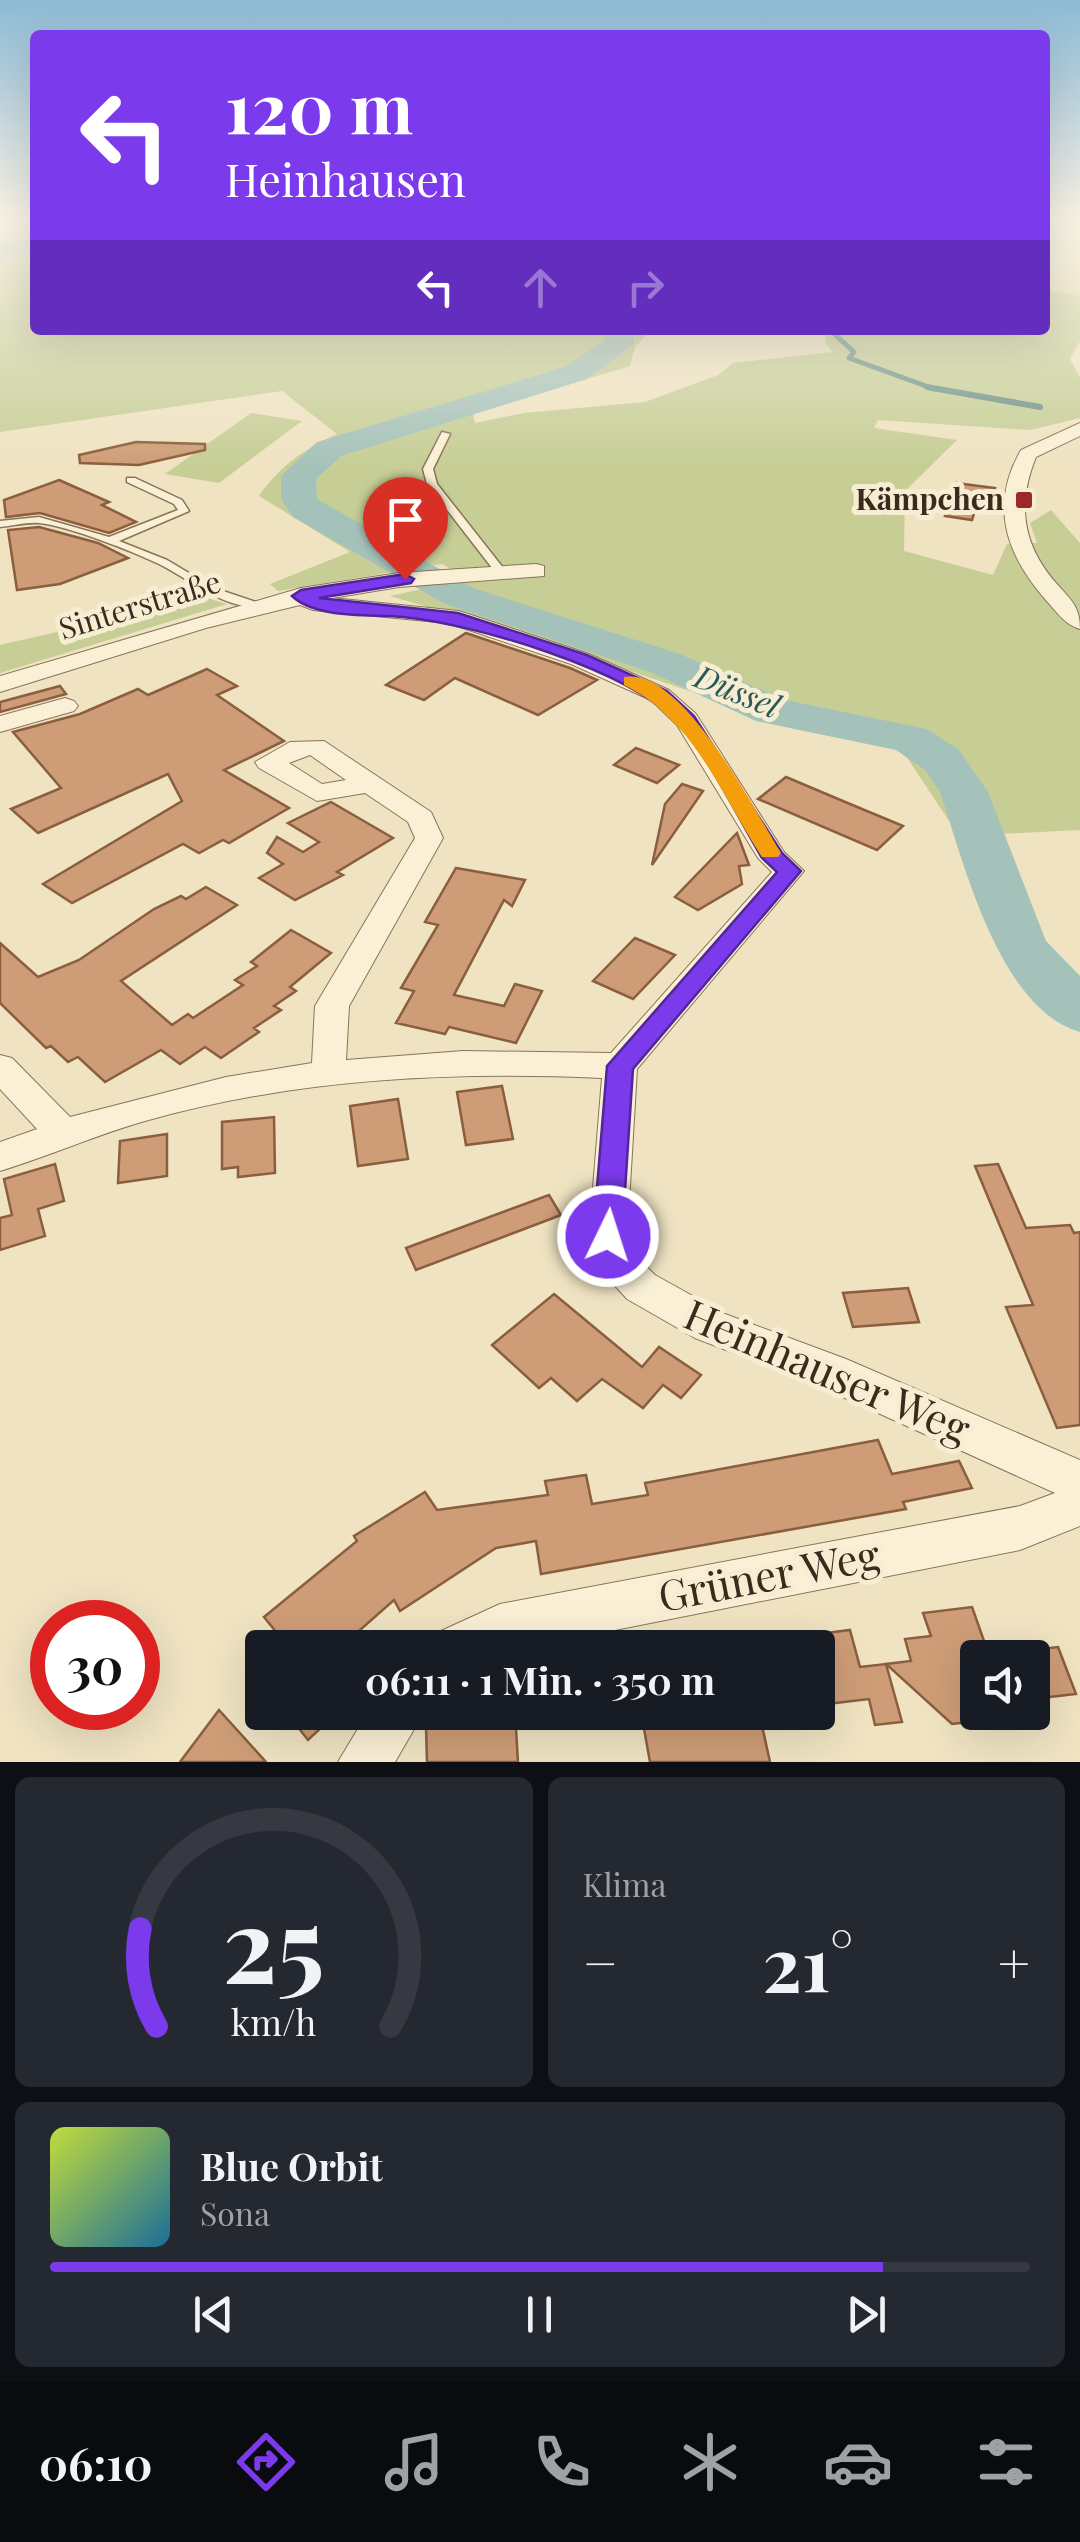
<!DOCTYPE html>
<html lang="de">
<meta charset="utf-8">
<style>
:root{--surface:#171b24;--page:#242831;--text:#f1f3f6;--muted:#9ea1a6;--line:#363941;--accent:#7c3aed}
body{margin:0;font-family:"Playfair Display",serif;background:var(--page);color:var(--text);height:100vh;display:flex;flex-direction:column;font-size:38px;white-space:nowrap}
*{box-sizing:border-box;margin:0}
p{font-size:32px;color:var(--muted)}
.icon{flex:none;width:55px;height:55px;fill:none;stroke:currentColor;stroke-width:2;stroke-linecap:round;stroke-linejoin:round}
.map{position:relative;height:1762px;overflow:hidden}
.drawer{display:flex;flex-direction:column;gap:15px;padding:15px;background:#0d0f14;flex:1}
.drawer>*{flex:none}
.top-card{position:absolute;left:30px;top:30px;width:1020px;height:305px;border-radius:10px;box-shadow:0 10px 40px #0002;background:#7c3aed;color:#fff;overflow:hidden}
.tools{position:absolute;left:960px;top:1640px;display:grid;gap:20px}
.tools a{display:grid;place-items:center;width:90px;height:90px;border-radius:10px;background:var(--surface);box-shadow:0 10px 40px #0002;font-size:50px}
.speed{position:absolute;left:30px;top:1600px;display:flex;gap:20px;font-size:50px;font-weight:700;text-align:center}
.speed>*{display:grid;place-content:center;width:130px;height:130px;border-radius:50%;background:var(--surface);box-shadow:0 10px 40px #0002;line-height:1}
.speed .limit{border:15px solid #d22;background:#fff;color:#111}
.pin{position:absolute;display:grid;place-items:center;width:85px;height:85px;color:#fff;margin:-102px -42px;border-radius:50% 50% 50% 0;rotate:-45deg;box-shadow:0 0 10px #0007}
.pin .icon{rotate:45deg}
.me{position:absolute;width:110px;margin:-55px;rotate:4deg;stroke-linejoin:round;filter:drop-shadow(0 0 8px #0008)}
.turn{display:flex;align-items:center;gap:35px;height:210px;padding:0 30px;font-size:45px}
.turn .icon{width:130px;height:130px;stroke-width:2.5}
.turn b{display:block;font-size:70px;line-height:85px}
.lanes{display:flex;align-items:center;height:95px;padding:0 30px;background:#0003;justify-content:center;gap:50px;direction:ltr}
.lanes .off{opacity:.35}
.big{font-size:75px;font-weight:700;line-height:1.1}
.drawer .card{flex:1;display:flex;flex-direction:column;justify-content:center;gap:15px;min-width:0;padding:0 35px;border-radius:15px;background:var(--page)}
.drawer .dial{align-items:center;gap:0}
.dial svg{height:260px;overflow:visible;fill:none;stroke:var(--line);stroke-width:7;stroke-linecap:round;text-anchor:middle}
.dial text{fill:var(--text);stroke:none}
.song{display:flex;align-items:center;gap:30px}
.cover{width:120px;height:120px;border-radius:15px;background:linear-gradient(135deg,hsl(70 70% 55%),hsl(200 70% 35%))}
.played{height:10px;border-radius:5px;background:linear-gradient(90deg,var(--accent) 85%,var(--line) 85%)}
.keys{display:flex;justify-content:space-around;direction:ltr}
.heat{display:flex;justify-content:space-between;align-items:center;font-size:55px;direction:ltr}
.drawer .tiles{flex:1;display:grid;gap:15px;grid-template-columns:1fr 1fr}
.card:last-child{grid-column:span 2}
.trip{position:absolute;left:245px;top:1630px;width:590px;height:100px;border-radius:10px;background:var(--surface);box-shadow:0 10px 40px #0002;font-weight:700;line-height:100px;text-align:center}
.tab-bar{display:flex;height:160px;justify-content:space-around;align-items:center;background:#090b0e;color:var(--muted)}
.tab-bar .icon{width:70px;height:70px}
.tab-bar .current{color:var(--accent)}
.tab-bar b{font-size:45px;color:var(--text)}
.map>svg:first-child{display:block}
.farmland{fill:#e5deaf}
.green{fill:#c6ce96}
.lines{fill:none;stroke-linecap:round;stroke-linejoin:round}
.stream-far1{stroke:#6b9088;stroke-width:5}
.stream{stroke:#6b9088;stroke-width:6}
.river{fill:#a5c2ba;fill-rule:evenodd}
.building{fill:#ce9d77;stroke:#8a5e3e;stroke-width:2.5}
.service-casing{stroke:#8a7459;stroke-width:3}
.minor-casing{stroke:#8a7459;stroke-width:2}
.service{fill:#faf0d6;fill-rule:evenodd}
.minor{fill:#faf0d6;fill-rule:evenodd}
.route{fill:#7c3aed;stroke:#51269a;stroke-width:2.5}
.slow{fill:#f59e0b}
.poi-dot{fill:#9a2927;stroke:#f6edd2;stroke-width:4}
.labels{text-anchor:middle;stroke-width:10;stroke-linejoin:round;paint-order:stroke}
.far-poi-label{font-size:30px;font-weight:bold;fill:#392b1d;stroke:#f6edd2;text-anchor:end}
.far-street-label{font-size:30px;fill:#392b1d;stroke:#f6edd2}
.far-water-label{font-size:32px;font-style:italic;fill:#2c5957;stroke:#f6edd2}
.near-street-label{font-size:42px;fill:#392b1d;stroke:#f6edd2}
</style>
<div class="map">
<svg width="1080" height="1762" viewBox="0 0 1080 1762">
<rect width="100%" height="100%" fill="#efe3c2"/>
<path class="farmland" d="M 1045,220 L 1080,220 L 1080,267 L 1059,265 L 1080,269 L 1080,296 L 1045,290 Z"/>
<g class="green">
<path d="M 0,220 L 35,220 L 35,330 L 651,330 L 635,347 L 630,366 L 473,413 L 475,423 L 524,413 L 645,402 L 718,375 L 733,363 L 833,352 L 826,344 L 825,330 L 1045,330 L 1045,290 L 1080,296 L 1080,341 L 1070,359 L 1080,378 L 1080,418 L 1030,430 L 878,420 L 874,428 L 957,440 L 905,491 L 904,551 L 993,575 L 1007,544 L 1037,543 L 1030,523 L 1051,510 L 1080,543 L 1080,830 L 959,836 L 898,744 L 815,733 L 520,634 L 390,596 L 469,579 L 442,564 L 278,591 L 270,584 L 350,552 L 259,496 C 281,465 303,450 337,434 L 282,391 L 0,432 Z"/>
<path d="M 251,413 L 302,421 L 219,483 L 165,474 Z"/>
<path d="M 207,598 L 227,604 L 0,673 L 0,645 Z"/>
</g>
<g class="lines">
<path class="stream-far1" d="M 830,330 L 854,352 L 849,358 L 934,389"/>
<path class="stream" d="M 927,387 L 1040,407"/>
<g class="river">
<path d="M 35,237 L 35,251 L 0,260 L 0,244 Z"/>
<path d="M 607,330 L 635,330 L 633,345 L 587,379 L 341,456 L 316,479 L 317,499 L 473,588 L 680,654 L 785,700 L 927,729 L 959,750 L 988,792 L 1046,941 L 1080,976 L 1080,1032 C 999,1009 964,863 940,792 L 925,770 L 896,750 L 756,721 L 650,672 L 445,604 L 293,517 L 281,499 L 281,476 L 317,442 L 565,367 L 604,341 Z"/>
</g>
</g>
<g class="building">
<path d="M 136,442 L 205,444 L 205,450 L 139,465 L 80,463 L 79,455 Z"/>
<path d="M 59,480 L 109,502 L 102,505 L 136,522 L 109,533 L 40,513 L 6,517 L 4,500 Z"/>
<path d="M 956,483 L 995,488 L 988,511 L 975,510 L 972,520 L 945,516 Z"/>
<path d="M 39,527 L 98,543 L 128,558 L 60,584 L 17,590 L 8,530 Z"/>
<path d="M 466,633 L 570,668 L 597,680 L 538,715 L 455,678 L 424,700 L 386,685 Z"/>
<path d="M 207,669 L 237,686 L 217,695 L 284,741 L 224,770 L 289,808 L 229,843 L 223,840 L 199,853 L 183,844 L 72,903 L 43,884 L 182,801 L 168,774 L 38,833 L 11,809 L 61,788 L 13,732 L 80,714 L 138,689 L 148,695 Z"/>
<path d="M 60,686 L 66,694 L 0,712 L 0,702 Z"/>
<path d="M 636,748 L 679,765 L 657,783 L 614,765 Z"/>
<path d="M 786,777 L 850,804 L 903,826 L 877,850 L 758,799 Z"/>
<path d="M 682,784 L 703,791 L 652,865 L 665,804 Z"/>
<path d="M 331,802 L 393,838 L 337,872 L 343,875 L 295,900 L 259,878 L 283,864 L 267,853 L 277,837 L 303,852 L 319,842 L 288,823 Z"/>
<path d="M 737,833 L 749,865 L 739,866 L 742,884 L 698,910 L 675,897 Z"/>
<path d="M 456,868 L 525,880 L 512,906 L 504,900 L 454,995 L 504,1006 L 515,984 L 542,991 L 516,1043 L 449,1027 L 445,1034 L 396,1023 L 414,991 L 401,988 L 438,925 L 425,922 Z"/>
<path d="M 206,887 L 237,905 L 121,981 L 172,1025 L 188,1014 L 193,1018 L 243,985 L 235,980 L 257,966 L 251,962 L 291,930 L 331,953 L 290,987 L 296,991 L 274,1006 L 281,1010 L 254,1028 L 259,1032 L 221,1058 L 205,1047 L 180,1064 L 161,1050 L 105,1082 L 78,1057 L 68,1062 L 51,1046 L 46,1048 L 0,1003 L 0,943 L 38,977 L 79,960 L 154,909 L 181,896 L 186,899 Z"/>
<path d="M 635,938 L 675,955 L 633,999 L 593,981 Z"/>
<path d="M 502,1086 L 513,1139 L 466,1145 L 457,1092 Z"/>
<path d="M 398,1099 L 408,1159 L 358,1166 L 350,1106 Z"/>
<path d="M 274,1117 L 275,1173 L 238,1177 L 238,1167 L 222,1169 L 222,1122 Z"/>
<path d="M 167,1134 L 167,1176 L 118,1183 L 120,1141 Z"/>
<path d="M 55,1164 L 64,1201 L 38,1209 L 45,1236 L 0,1250 L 0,1218 L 12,1215 L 4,1179 Z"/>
<path d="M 998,1164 L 1026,1228 L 1070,1225 L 1074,1233 L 1080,1232 L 1080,1425 L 1057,1428 L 1006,1307 L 1033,1305 L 975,1166 Z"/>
<path d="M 549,1195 L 561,1215 L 416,1270 L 406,1248 Z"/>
<path d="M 908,1288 L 919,1322 L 853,1327 L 843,1293 Z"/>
<path d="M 554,1294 L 642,1367 L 659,1347 L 701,1375 L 681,1398 L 663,1385 L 643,1408 L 602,1379 L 577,1401 L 551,1378 L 539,1388 L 492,1345 Z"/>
<path d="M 878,1440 L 892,1474 L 959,1461 L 972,1488 L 903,1502 L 906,1509 L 541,1574 L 536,1541 L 496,1548 L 400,1611 L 394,1600 L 352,1637 L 362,1648 L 289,1648 L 264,1617 L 357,1541 L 354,1536 L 425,1492 L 437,1510 L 548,1495 L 545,1481 L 586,1475 L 592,1504 L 648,1495 L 645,1483 Z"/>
<path d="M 972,1607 L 990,1658 L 978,1658 L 978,1721 L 952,1724 L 886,1664 L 911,1661 L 905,1639 L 931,1636 L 923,1613 Z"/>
<path d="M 850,1630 L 860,1667 L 886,1664 L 902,1722 L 875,1725 L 869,1699 L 818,1705 L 818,1634 Z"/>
<path d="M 1058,1647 L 1076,1694 L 1032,1699 L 1032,1650 Z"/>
<path d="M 219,1710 L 266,1762 L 180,1762 Z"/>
<path d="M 286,1712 L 338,1712 L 308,1740 Z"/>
<path d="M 458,1712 L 515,1712 L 518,1762 L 427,1762 L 426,1727 L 458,1724 Z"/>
<path d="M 641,1712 L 759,1712 L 770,1762 L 650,1762 Z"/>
</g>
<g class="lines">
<defs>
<g id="service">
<path d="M 442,432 L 450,434 L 433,469 L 437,484 L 504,569 L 504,573 L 496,573 L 427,484 L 423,469 Z"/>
<path d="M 127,478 L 135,478 L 182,500 L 189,511 L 119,541 L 167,560 L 214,588 L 259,603 L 259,607 C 222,608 191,580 159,564 C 132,551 68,526 39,523 C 27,522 12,526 0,527 L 0,521 L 39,517 L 109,537 L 178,510 L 174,504 L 127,482 Z"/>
</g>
<g id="minor">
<path d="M 1080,423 L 1080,436 L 1036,457 C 1017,504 1022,544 1056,583 C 1071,600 1080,606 1080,629 C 1065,625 1055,610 1045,599 C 1006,554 989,505 1021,450 Z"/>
<path d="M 536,564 L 544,566 L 544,576 L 399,587 L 332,598 L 459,611 L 589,654 L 669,690 L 696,714 L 784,852 L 804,871 L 637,1069 L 627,1236 L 636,1256 L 655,1275 L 725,1314 L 846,1359 L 1080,1460 L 1080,1526 L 1020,1550 L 524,1648 L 434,1648 L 441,1631 L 500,1604 L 1020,1506 L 1055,1493 L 816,1385 L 695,1338 L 627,1299 L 607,1277 L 589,1236 L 602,1078 C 449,1071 293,1079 145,1121 C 96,1135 49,1156 0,1171 L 0,1142 L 37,1129 L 0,1089 L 0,1055 L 12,1058 L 70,1117 L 226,1077 L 312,1063 L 315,1006 L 415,838 L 408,822 L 365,793 L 317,801 L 259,768 L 255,762 L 290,742 L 324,741 L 431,812 L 443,838 L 349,1006 L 346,1060 L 463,1051 L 611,1053 L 772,872 L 758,858 L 677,725 L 651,700 L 571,664 L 448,623 L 313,610 L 300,605 L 206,628 L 0,692 L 0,676 L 301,588 L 399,573 ZM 310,755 L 346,780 L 322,784 L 289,763 Z"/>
<path d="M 65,698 L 74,701 L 78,706 L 74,711 L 0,732 L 0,716 Z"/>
<path d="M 368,1712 L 424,1712 L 395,1762 L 338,1762 Z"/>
</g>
</defs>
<use href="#service" class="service-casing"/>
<use href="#minor" class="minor-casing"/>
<use href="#service" class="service"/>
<use href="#minor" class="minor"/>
</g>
<linearGradient id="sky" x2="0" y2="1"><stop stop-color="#8dbad6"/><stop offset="0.47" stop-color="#f8f2e4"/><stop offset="1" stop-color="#f8f2e4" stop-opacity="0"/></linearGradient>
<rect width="1080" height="467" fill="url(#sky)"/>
<path class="route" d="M 405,574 L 414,579 L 411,583 L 319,598 L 458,613 L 587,655 L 667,691 L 694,716 L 782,853 L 801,871 L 633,1069 L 622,1236 L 618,1244 L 597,1244 L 593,1236 L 607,1066 L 777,872 L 762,858 C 737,816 709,757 677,722 C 628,669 474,624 403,617 C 371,614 316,619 292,596 L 301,590 Z"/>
<path class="slow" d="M 624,677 C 682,666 754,810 781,853 L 778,857 L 762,857 C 721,795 694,719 624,685 Z"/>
<rect class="poi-dot" x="1014" y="490" width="20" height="20" rx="5"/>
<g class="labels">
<g class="far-poi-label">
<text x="1004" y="510">Kämpchen</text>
</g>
<g class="far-street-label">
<text transform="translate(140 606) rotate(-17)" y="10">Sinterstraße</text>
</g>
<g class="far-water-label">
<text transform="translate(737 692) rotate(22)" y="11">Düssel</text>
</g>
<g class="near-street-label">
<text transform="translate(827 1372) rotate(23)" y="15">Heinhauser Weg</text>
<text transform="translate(769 1576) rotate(-11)" y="15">Grüner Weg</text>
</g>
</g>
</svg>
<div class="tools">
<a><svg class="icon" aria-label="sound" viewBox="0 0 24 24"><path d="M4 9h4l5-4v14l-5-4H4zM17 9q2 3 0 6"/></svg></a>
</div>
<div class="speed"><div class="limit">30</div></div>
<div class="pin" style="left:405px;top:579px;background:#d93025"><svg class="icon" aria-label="arrive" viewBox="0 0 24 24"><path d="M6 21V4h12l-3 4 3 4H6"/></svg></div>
<svg class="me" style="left:608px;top:1236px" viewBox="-20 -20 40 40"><circle r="17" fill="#7c3aed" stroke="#fff" stroke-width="3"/><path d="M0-11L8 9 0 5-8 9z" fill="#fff"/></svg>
<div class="trip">06:11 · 1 Min. · 350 m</div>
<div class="top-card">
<div class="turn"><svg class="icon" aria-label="left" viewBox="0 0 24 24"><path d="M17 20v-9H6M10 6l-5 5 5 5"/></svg><div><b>120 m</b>Heinhausen</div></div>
<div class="lanes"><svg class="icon" aria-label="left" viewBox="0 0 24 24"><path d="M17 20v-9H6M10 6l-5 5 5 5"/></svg><svg class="icon off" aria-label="ahead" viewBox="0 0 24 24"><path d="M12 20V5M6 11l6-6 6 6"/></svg><svg class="icon off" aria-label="right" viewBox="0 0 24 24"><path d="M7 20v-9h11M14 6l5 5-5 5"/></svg></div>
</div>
</div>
<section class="drawer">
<div class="tiles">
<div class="card dial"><svg viewBox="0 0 100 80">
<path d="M14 69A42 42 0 1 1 86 69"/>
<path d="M14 69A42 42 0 0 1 9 39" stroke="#7c3aed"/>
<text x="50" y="56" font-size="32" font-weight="700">25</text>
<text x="50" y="72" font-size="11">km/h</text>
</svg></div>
<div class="card"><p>Klima</p>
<div class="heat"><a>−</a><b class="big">21°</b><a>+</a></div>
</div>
<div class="card">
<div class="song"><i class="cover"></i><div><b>Blue Orbit</b><p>Sona</p></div></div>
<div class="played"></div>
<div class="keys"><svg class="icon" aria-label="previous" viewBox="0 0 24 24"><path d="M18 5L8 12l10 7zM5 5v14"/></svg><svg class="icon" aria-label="pause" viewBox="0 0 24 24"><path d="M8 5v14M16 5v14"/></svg><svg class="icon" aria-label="next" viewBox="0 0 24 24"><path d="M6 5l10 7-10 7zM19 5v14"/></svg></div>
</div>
</div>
</section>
<nav class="tab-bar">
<b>06:10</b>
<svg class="icon current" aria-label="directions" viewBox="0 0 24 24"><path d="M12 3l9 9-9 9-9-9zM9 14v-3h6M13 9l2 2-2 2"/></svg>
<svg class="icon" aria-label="music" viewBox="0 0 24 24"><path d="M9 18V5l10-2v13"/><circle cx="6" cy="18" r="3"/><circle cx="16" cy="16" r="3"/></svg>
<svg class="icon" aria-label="phone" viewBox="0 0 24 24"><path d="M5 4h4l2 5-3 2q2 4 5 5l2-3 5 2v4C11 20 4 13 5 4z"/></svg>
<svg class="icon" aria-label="climate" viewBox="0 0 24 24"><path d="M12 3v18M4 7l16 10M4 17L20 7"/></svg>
<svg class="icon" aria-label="car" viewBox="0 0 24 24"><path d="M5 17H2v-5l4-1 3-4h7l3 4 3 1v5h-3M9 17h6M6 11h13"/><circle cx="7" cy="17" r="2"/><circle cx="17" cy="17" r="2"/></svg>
<svg class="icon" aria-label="filters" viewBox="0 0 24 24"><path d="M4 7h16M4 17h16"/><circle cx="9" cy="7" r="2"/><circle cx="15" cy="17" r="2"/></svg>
</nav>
